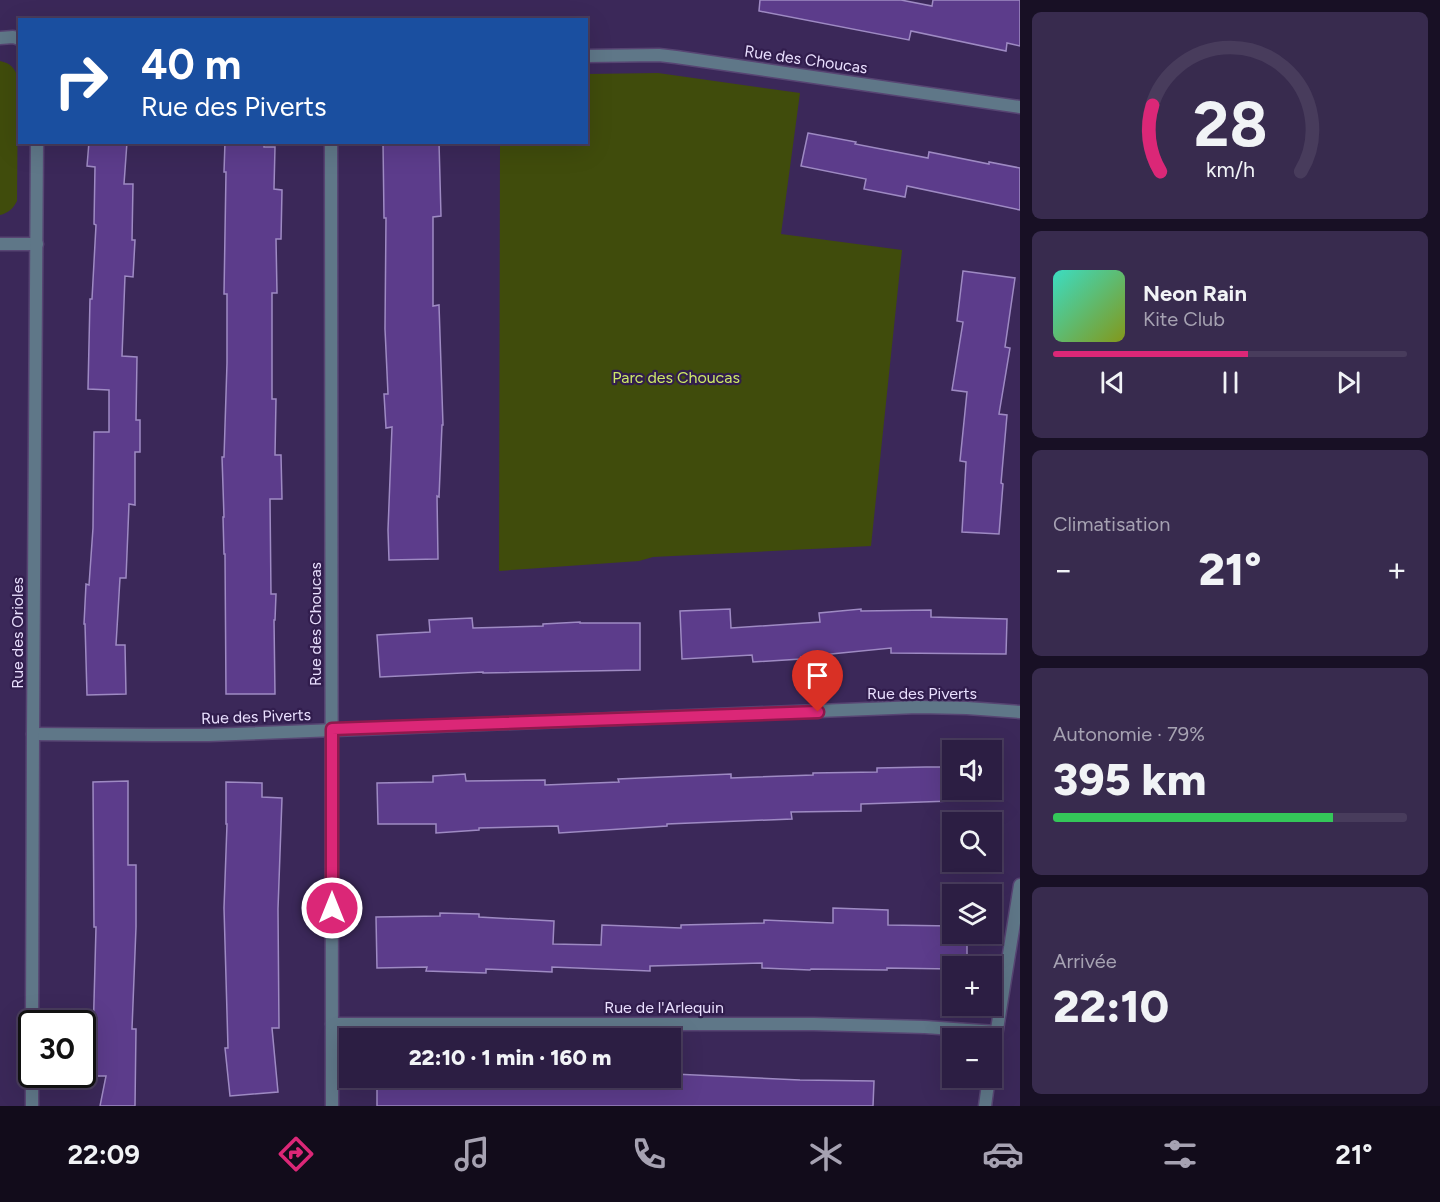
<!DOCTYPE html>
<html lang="fr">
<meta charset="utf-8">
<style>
:root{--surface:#2c1e43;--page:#382b4e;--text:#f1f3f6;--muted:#a6a2b2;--line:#483c5c;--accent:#db2777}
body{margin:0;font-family:Figtree,sans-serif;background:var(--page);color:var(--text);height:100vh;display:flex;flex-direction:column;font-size:22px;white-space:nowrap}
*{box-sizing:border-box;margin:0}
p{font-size:20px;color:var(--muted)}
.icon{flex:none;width:33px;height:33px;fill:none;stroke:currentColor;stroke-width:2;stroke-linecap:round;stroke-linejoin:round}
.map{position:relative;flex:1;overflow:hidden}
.sheet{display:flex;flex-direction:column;gap:12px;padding:12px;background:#181025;width:420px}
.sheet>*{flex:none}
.banner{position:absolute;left:18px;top:18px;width:570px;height:126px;border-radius:0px;box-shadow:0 6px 24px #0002,0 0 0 2px var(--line);background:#1a4fa0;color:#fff;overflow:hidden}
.fabs{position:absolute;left:942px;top:740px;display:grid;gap:12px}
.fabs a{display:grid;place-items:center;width:60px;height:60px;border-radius:0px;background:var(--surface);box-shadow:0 6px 24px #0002,0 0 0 2px var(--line);font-size:30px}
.speed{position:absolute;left:18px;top:1010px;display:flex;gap:12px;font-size:30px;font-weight:700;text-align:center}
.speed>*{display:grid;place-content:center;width:78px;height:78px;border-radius:50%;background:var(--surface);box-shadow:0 6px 24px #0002,0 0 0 2px var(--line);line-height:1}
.speed .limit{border:3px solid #111;border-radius:9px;background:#fff;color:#111}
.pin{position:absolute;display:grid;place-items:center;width:51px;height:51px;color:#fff;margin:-62px -26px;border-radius:50% 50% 50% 0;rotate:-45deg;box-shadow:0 0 6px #0007}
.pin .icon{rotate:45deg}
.me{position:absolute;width:66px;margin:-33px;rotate:0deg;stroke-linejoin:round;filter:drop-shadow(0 0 4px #0008)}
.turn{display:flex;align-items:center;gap:21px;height:126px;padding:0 24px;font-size:27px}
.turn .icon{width:78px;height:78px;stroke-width:2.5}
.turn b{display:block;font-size:42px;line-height:51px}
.big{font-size:45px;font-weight:800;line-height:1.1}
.sheet .tile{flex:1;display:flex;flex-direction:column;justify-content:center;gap:9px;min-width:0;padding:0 21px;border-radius:9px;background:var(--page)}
.sheet .dial{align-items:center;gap:0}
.dial svg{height:156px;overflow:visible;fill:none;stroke:var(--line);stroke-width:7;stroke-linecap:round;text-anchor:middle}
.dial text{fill:var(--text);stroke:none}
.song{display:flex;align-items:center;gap:18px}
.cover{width:72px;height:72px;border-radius:9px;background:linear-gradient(135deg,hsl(170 70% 55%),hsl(70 70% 35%))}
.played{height:6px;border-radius:3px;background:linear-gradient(90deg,var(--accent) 55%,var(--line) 55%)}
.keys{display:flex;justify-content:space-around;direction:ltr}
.heat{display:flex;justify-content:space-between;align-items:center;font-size:33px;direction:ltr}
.charge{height:9px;border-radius:4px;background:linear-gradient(90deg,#34c759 79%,var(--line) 0)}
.trip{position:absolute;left:339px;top:1028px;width:342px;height:60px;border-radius:0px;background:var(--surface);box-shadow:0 6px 24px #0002,0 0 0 2px var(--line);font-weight:800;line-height:60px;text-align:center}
.menu{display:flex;height:96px;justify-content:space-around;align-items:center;background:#120c1b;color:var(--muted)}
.menu .icon{width:42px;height:42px}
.menu .on{color:var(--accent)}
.menu b{font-size:27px;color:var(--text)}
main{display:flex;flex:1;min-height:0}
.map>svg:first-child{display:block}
.green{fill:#404c0c}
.building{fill:#5c3c8b;stroke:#9e8ac3;stroke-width:1.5}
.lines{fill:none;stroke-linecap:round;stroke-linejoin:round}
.minor-casing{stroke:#574573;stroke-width:15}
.minor{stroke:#5f7788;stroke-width:12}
.route-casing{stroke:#8e194d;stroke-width:15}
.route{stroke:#db2777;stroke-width:10}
.labels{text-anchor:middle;stroke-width:4.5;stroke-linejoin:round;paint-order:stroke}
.street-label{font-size:16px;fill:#e9dffe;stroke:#311d4d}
.park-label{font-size:16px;fill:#cee968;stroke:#311d4d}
</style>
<main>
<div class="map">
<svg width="1020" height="1106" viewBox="0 0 1020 1106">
<rect width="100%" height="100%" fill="#3b2859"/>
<g class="green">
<path d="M 0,61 C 10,63 15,68 18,78 L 17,201 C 13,209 8,213 0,215 Z"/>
<path d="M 658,73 L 800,93 L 781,234 L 902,250 L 871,546 L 653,557 L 639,561 L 499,571 L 500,143 L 586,142 L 587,74 Z"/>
</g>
<g class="building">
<path d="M 760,0 L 901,0 L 932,6 L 933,0 L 1020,0 L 1020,46 L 1007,43 L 1006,51 L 911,31 L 909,40 L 759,11 Z"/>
<path d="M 808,133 L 856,142 L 855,144 L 928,158 L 929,152 L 989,164 L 989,162 L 1020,168 L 1020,210 L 907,186 L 905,197 L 864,189 L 866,179 L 801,166 Z"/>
<path d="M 89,142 L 127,142 L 124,184 L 133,184 L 132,240 L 135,240 L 133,277 L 125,276 L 122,356 L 137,357 L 136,420 L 140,420 L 140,452 L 135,452 L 135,505 L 129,504 L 126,578 L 120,578 L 116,645 L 125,645 L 126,694 L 87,695 L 85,624 L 84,624 L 86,584 L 89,585 L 93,528 L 94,432 L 109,432 L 109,390 L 88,389 L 90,299 L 92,299 L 96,225 L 94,224 L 95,167 L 87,166 Z"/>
<path d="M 225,142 L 264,142 L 264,147 L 275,147 L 274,189 L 282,190 L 281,239 L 276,239 L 277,293 L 272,293 L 272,399 L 276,399 L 275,455 L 281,455 L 282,499 L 270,499 L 271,594 L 276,594 L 275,620 L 274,620 L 275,694 L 226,694 L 225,554 L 224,554 L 223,517 L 224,517 L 222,457 L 224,457 L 227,363 L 227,294 L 224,294 L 226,172 L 224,172 Z"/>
<path d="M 383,142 L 439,142 L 441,216 L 433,217 L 433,306 L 439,305 L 443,425 L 442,425 L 439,497 L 437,496 L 438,559 L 389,560 L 388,530 L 392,427 L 386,428 L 384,394 L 388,394 L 385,329 L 386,218 L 384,218 Z"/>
<path d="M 963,271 L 1015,278 L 1005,347 L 1010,348 L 999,414 L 1007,415 L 1001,483 L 1003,484 L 999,534 L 962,532 L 966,462 L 960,461 L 967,392 L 952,390 L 963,322 L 957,321 Z"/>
<path d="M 730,609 L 731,628 L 820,622 L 819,613 L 861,609 L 861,611 L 931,610 L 931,617 L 1007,619 L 1006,654 L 891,653 L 891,648 L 801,657 L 801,659 L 753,662 L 752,655 L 682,659 L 680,611 Z"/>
<path d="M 472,618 L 473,628 L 543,626 L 543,624 L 580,622 L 580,623 L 640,623 L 640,670 L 483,673 L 483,672 L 380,677 L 377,635 L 430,632 L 429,620 Z"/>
<path d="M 926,767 L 952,767 L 952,801 L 861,804 L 861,811 L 791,812 L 792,819 L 667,824 L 667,826 L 559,833 L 558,826 L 479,828 L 479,830 L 436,833 L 436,824 L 378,824 L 377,783 L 433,782 L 433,776 L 465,774 L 466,781 L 545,780 L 545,785 L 619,782 L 618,779 L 731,774 L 731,778 L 813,775 L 813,773 L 877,772 L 877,768 Z"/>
<path d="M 128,781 L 128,865 L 136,865 L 136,927 L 132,1029 L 136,1029 L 135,1106 L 100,1106 L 106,1076 L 92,1076 L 96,927 L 94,927 L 93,782 Z"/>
<path d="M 226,782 L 262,783 L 262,797 L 282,798 L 278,909 L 279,1028 L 272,1028 L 278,1092 L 230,1096 L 225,1048 L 228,1048 L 224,908 L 227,824 L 226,824 Z"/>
<path d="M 833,908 L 888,910 L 888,925 L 952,926 L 952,933 L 967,933 L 967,966 L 952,966 L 952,969 L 887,968 L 887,970 L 811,969 L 810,970 L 762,968 L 762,963 L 650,966 L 650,971 L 552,967 L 552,972 L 486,969 L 486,973 L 426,971 L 427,967 L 377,968 L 376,917 L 440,916 L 440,913 L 479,914 L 479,917 L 554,921 L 553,944 L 601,945 L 602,925 L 681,928 L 681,925 L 764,923 L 764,920 L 833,923 Z"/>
<path d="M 674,1074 L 800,1080 L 874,1081 L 873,1106 L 377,1106 L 377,1081 L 416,1080 L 416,1082 L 486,1081 L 486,1080 L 561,1081 L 561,1077 L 674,1077 Z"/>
</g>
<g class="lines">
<defs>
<g id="minor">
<path d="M 0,38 L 13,37 L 20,39"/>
<path d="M 586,56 L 659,55 L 676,57 L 1020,107"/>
<path d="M 331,142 L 332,1106"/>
<path d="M 0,244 L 37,244"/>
<path d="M 33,734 L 152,735 L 209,735 L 918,707 L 967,708 L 1020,712"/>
<path d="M 32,1023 L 33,734 L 37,142"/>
<path d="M 332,1024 L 814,1024 L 925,1027 L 996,1032"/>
<path d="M 992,1061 L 1020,885"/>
<path d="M 32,1106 L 32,1074"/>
<path d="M 985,1106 L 989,1077"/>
</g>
</defs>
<use href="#minor" class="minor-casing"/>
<use href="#minor" class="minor"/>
</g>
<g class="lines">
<defs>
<path id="route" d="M 332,908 L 332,729 L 818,712"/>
</defs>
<use href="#route" class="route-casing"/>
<use href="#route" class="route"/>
</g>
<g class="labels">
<g class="street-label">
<text transform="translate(806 59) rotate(8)" y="6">Rue des Choucas</text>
<text transform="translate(315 624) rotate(-90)" y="6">Rue des Choucas</text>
<text transform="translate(17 633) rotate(-90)" y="6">Rue des Orioles</text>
<text x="922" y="699">Rue des Piverts</text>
<text transform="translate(256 716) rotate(-2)" y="6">Rue des Piverts</text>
<text x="664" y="1013">Rue de l'Arlequin</text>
</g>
<g class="park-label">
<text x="676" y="383">Parc des Choucas</text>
</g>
</g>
</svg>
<div class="fabs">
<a><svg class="icon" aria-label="sound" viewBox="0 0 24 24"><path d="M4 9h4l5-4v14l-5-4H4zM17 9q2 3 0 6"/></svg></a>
<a><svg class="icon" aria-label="search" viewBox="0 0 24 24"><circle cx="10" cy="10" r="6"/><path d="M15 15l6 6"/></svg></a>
<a><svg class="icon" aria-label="layers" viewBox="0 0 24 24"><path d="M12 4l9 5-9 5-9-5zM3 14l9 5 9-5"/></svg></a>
<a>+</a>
<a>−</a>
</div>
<div class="speed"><div class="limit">30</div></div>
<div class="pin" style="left:818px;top:712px;background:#d93025"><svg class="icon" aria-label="arrive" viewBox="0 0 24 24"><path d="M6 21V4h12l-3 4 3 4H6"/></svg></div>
<svg class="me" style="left:332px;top:908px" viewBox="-20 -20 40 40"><circle r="17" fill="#db2777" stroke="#fff" stroke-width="3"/><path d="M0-11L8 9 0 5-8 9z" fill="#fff"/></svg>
<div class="trip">22:10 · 1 min · 160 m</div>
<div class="banner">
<div class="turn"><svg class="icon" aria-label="right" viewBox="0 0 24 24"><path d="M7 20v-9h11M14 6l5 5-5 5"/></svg><div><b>40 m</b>Rue des Piverts</div></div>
</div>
</div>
<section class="sheet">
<div class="tile dial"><svg viewBox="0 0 100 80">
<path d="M14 69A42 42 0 1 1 86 69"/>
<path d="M14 69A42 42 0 0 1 10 35" stroke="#db2777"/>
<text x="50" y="56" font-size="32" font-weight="700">28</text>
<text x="50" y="72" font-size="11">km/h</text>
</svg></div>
<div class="tile">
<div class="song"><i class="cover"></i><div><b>Neon Rain</b><p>Kite Club</p></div></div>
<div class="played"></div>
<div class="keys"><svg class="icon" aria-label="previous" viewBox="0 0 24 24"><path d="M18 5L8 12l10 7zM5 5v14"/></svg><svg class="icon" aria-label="pause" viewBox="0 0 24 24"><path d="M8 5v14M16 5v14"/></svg><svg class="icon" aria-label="next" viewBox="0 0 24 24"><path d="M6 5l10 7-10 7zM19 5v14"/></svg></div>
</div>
<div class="tile"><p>Climatisation</p>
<div class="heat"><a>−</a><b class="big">21°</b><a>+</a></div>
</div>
<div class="tile"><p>Autonomie · 79%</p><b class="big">395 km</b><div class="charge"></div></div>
<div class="tile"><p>Arrivée</p><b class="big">22:10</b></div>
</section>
</main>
<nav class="menu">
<b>22:09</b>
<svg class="icon on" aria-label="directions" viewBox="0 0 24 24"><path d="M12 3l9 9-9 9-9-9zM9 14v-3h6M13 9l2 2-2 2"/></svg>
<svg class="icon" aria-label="music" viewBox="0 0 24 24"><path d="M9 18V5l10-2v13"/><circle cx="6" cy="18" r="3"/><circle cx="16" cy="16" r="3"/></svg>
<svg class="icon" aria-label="phone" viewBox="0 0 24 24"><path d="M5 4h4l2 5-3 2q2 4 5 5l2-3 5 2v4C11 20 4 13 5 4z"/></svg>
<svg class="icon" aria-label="climate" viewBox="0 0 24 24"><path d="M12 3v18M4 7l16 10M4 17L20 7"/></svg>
<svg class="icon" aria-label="car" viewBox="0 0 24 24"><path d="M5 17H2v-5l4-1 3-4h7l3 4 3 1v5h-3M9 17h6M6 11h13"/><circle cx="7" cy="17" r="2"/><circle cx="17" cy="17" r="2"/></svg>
<svg class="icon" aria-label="filters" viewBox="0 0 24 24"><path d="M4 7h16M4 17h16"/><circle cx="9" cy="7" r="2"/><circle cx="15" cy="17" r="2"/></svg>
<b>21°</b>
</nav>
